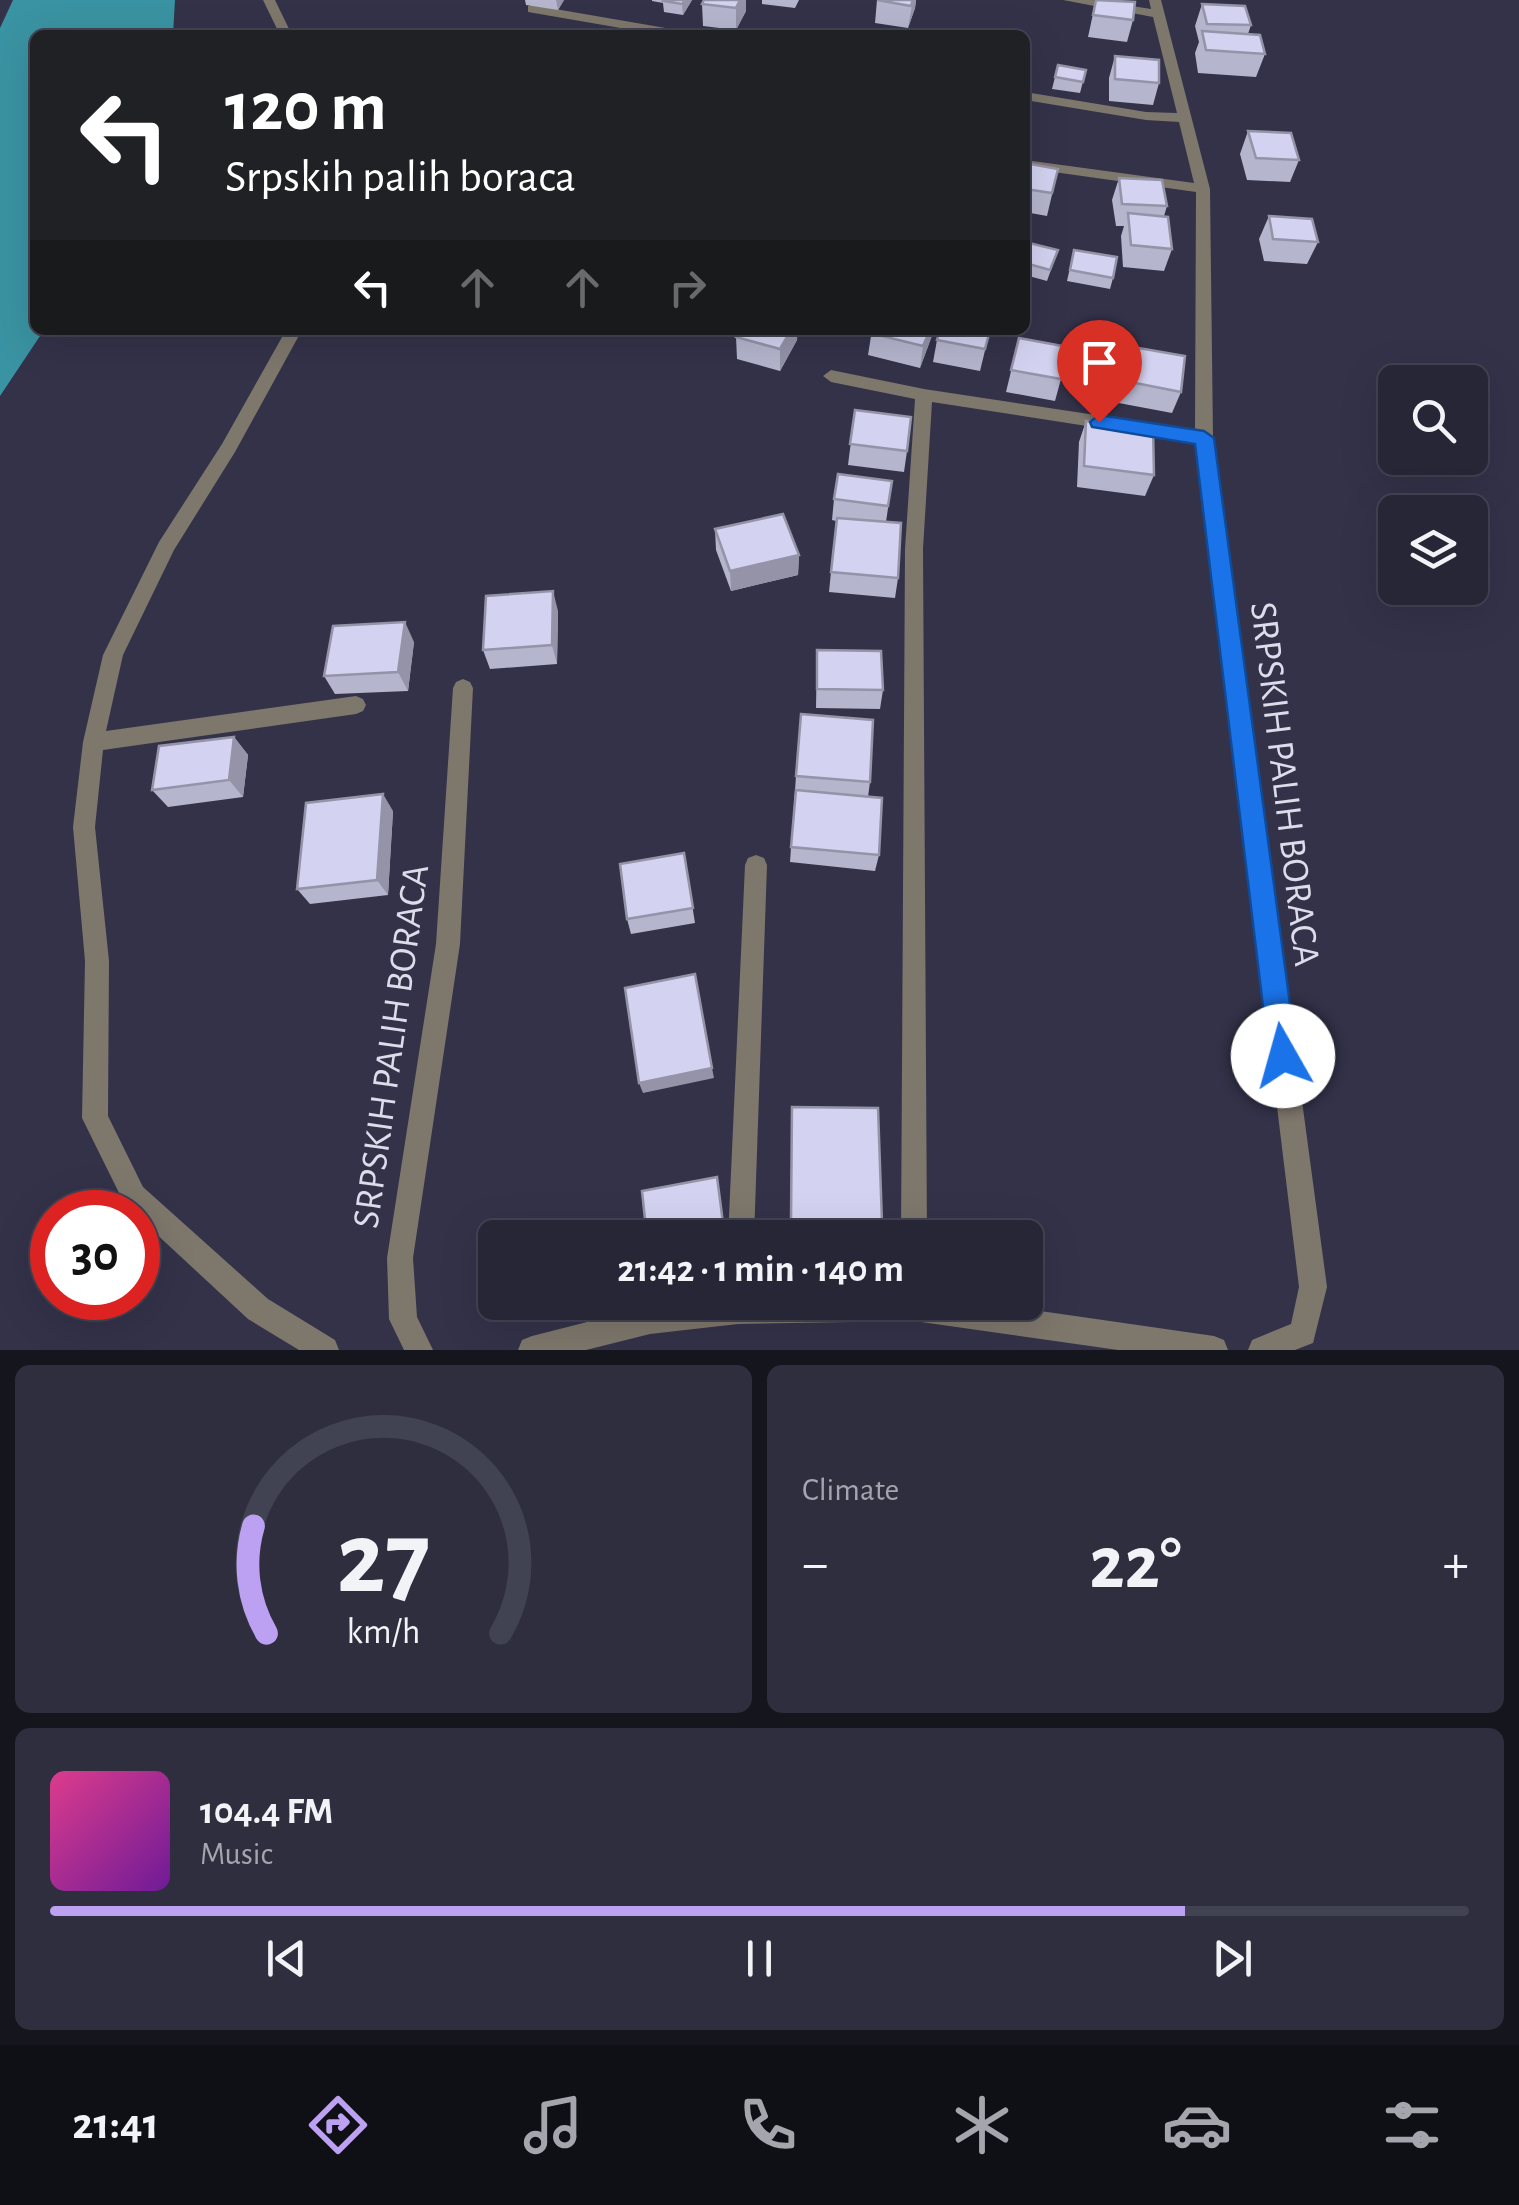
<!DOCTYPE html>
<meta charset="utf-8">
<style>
:root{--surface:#262637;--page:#2e2e3f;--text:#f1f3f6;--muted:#a4a5ad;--line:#424352;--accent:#bca0f2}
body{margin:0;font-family:"Alegreya Sans",sans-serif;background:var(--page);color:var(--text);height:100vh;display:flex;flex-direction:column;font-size:38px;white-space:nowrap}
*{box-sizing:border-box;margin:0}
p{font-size:32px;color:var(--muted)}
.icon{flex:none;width:55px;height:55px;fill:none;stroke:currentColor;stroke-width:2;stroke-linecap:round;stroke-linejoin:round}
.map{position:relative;height:1350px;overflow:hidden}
.sheet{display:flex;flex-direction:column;gap:15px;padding:15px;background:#15151e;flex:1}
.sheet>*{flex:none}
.banner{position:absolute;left:30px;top:30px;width:1000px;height:305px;border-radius:15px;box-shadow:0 10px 40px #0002,0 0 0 2px var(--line);background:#202124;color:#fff;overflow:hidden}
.controls{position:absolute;left:1378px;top:365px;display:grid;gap:20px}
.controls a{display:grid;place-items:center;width:110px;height:110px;border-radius:15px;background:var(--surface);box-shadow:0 10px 40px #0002,0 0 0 2px var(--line);font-size:50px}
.speed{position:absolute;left:30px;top:1190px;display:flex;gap:20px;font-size:50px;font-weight:700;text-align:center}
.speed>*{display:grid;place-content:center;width:130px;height:130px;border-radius:50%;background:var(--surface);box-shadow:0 10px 40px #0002,0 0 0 2px var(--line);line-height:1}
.speed .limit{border:15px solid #d22;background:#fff;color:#111}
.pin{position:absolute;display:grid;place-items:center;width:85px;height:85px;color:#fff;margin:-102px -42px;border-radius:50% 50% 50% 0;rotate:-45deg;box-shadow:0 0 10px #0007}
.pin .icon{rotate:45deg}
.me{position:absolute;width:110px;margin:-55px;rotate:353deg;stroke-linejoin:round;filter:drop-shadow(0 0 8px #0008)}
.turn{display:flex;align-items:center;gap:35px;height:210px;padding:0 30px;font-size:45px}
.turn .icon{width:130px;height:130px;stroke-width:2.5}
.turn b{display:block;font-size:70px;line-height:85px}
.lanes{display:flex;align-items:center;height:95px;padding:0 30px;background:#0003;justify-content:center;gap:50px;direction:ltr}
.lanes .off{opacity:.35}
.big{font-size:75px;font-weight:700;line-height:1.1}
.sheet .widget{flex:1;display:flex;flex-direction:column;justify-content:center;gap:15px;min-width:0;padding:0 35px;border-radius:15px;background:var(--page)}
.sheet .dial{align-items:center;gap:0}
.dial svg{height:260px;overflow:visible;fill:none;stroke:var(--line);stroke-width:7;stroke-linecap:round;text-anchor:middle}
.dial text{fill:var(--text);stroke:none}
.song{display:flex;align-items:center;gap:30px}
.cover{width:120px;height:120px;border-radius:15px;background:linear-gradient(135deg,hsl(330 70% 55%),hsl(280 70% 35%))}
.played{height:10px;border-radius:5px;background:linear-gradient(90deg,var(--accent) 80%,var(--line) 80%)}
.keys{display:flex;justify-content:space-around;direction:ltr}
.heat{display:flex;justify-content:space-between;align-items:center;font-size:55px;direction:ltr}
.sheet .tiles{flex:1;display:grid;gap:15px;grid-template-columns:1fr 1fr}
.widget:last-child{grid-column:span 2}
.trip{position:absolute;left:478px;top:1220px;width:565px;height:100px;border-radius:15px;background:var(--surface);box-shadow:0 10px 40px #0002,0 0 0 2px var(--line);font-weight:700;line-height:100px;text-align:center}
.tab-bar{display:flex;height:160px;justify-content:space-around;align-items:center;background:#0f0f16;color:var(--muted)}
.tab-bar .icon{width:70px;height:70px}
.tab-bar .selected{color:var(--accent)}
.tab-bar b{font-size:45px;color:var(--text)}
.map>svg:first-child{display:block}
.water{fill:#3a93a2}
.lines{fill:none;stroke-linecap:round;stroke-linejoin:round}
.street{fill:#7e776c;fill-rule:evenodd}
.wall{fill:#b5b5ce}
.shaded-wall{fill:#9493a8}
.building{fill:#d3d2f0;stroke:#9493a8;stroke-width:2.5}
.route{fill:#1a73e8;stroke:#114b97;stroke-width:2.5}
.labels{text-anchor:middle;stroke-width:10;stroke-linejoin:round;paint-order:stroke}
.street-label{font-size:38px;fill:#dcdceb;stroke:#333249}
</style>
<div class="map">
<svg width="1519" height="1350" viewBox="0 0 1519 1350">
<rect width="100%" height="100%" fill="#333249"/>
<path class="water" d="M 13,0 L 175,0 L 173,35 L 35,35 L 35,330 L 44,330 L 0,396 L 0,28 Z"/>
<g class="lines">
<g class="street">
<path d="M 263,0 L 275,0 L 292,35 L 280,35 Z"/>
<path d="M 1063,0 L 1093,0 L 1151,9 L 1149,0 L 1161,0 L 1210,189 L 1213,438 L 1327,1287 L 1313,1343 L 1295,1350 L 1248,1350 L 1252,1340 L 1291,1324 L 1299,1287 L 1196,443 L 932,402 L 923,549 L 927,1238 L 901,1238 L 905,549 L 915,399 L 831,382 L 823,376 L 831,370 L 924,389 L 1195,430 L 1196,192 L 1025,168 L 1025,160 L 1194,183 L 1179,122 L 1146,120 L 1025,100 L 1025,92 L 1146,112 L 1177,113 L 1153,17 Z"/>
<path d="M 532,5 L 683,31 L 689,35 L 661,35 L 528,12 L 528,6 Z"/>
<path d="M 286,330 L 302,330 L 235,452 L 174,550 L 123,655 L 106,731 L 356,696 L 363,699 L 366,705 L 363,711 L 356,714 L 103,750 L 95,827 L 109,961 L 108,1116 L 143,1187 L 268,1299 L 335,1340 L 339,1350 L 299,1350 L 248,1319 L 138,1217 L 138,1212 L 125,1205 L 82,1118 L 85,961 L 73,827 L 83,742 L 103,655 L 159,542 L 222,444 Z"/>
<path d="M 463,679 L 470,682 L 473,688 L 460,944 L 413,1258 L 417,1317 L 433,1350 L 404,1350 L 389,1319 L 387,1258 L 436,944 L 453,688 L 456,682 Z"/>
<path d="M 756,855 L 764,858 L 767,865 L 754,1238 L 728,1238 L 745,865 L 748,858 Z"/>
<path d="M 683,1302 L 978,1302 L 1214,1336 L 1224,1340 L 1228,1350 L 1118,1350 L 914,1321 L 738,1324 L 650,1334 L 586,1350 L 518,1350 L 522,1340 L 532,1336 L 650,1306 Z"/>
</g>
</g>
<g class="wall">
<path d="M 525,0 L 564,0 L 558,10 L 526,5 Z"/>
<path d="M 652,0 L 692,0 L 683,15 L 664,12 L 663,3 L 652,1 Z"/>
<path d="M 704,0 L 746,11 L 736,30 L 703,26 L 702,4 Z"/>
<path d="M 762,0 L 799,0 L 795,8 L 762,4 Z"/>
<path d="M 877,0 L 916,0 L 915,8 L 908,28 L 875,23 Z"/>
<path d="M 1096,0 L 1133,20 L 1127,42 L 1088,37 Z"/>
<path d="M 1202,4 L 1251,25 L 1248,34 L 1265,54 L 1256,77 L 1198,73 L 1195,53 L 1199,42 L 1195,26 Z"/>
<path d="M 1115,56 L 1159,83 L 1153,105 L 1109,101 L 1109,78 Z"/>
<path d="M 1058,65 L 1086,70 L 1080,93 L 1052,89 Z"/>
<path d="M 1248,131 L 1299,160 L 1290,182 L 1247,180 L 1240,154 Z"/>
<path d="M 1025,163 L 1058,169 L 1047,216 L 1025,212 Z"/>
<path d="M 1119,178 L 1167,206 L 1164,216 L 1172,249 L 1164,271 L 1123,267 L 1121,236 L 1124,226 L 1116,226 L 1112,200 Z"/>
<path d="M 1269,216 L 1318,242 L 1307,264 L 1264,261 L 1259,239 Z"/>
<path d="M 1025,242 L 1058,250 L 1047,281 L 1025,275 Z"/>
<path d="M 1074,250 L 1113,278 L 1110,289 L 1067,281 Z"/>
<path d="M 872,330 L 934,330 L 920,368 L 868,355 Z"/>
<path d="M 990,330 L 980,371 L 933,362 L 937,340 Z"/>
<path d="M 736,337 L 797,340 L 780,371 L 737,359 Z"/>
<path d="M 1019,338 L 1061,379 L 1055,401 L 1006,392 Z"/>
<path d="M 1121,345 L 1181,392 L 1172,413 L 1108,401 L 1113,367 Z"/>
<path d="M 855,410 L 907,451 L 904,472 L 848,465 Z"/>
<path d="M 1086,421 L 1154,475 L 1145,496 L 1077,487 L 1079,442 Z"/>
<path d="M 892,481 L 886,522 L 898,578 L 895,598 L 829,592 L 836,521 L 832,520 L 834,499 Z"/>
<path d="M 715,529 L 799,555 L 798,575 L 731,591 L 716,550 Z"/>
<path d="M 558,611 L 557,664 L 490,669 L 483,650 Z"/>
<path d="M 414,642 L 408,691 L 335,694 L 324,676 Z"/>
<path d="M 817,650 L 883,690 L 880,709 L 816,708 Z"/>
<path d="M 234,737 L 248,755 L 243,797 L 168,807 L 152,790 Z"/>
<path d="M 796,776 L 870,782 L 868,797 L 879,855 L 875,871 L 790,862 Z"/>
<path d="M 393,811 L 388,895 L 310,904 L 297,889 Z"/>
<path d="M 684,853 L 695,923 L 631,934 L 627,919 Z"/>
<path d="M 792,1107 L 882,1223 L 878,1229 L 790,1227 Z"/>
</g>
<g class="shaded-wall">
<path d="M 556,0 L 564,0 L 558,10 Z"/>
<path d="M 685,0 L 692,0 L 683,15 L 682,4 Z"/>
<path d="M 740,0 L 746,0 L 746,11 L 736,30 L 736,8 Z"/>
<path d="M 913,0 L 916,0 L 915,8 L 908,28 Z"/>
<path d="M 791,330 L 798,330 L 797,340 L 780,371 L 780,349 Z"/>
<path d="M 930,330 L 934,330 L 933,333 L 920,368 L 923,346 Z"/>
<path d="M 799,555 L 798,575 L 731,591 L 730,571 Z"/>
<path d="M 553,591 L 558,611 L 557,664 L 552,645 Z"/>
<path d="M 405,622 L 414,642 L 408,691 L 398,672 Z"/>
<path d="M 234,737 L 248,755 L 243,797 L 229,780 Z"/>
<path d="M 383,794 L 393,811 L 388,895 L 377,880 Z"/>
<path d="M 712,1068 L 714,1078 L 643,1093 L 639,1083 Z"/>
</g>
<g class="building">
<path d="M 664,0 L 685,0 L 682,4 L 663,1 Z"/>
<path d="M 704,0 L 740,0 L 736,8 L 702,4 Z"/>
<path d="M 877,0 L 913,0 L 911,6 Z"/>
<path d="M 1096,0 L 1135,2 L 1133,20 L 1093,15 Z"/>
<path d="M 1202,4 L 1245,6 L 1251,25 L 1207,24 Z"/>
<path d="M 1202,31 L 1260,35 L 1265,54 L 1206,50 Z"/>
<path d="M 1115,56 L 1159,60 L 1159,83 L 1115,79 Z"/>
<path d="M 1058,65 L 1086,70 L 1083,82 L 1055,77 Z"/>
<path d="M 1248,131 L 1291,133 L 1299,160 L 1256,158 Z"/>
<path d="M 1025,163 L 1058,169 L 1052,193 L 1025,189 Z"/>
<path d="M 1119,178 L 1162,180 L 1167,206 L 1122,204 Z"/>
<path d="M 1128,213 L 1168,217 L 1172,249 L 1131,245 Z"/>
<path d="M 1269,216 L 1312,219 L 1318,242 L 1273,239 Z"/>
<path d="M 1025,242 L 1058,250 L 1050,270 L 1025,263 Z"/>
<path d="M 1074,250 L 1117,257 L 1113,278 L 1070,270 Z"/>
<path d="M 740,330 L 791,330 L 780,349 L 736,337 Z"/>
<path d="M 872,330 L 930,330 L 923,346 L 870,333 Z"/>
<path d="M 940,330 L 990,330 L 985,349 L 937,340 Z"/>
<path d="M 1019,338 L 1068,347 L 1061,379 L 1011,370 Z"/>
<path d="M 1121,345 L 1185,356 L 1181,392 L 1115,379 Z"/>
<path d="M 855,410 L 911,417 L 907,451 L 850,444 Z"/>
<path d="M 1086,421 L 1153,429 L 1154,475 L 1084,466 Z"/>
<path d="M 838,474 L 892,481 L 888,506 L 834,499 Z"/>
<path d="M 783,514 L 799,555 L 730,571 L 715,529 Z"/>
<path d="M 837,518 L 901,523 L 898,578 L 831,572 Z"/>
<path d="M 553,591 L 552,645 L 483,650 L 486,596 Z"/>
<path d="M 405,622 L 398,672 L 324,676 L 333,626 Z"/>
<path d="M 817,650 L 881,651 L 883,690 L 817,689 Z"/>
<path d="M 801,714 L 873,720 L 870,782 L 796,776 Z"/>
<path d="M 234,737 L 229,780 L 152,790 L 159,746 Z"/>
<path d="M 796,790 L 882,798 L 879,855 L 791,847 Z"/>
<path d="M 383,794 L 377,880 L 297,889 L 306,803 Z"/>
<path d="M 684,853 L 693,908 L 627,919 L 620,864 Z"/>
<path d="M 695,974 L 712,1068 L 639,1083 L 625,988 Z"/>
<path d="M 792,1107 L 878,1108 L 882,1223 L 791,1221 Z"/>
<path d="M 717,1177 L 725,1238 L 647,1238 L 642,1191 Z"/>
</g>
<path class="route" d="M 1099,415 L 1204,431 L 1214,438 L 1297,1056 L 1293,1066 L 1283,1070 L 1273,1066 L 1269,1056 L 1195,444 L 1092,427 L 1090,422 Z"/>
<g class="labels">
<g class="street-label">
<text transform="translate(1286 784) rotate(83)" y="13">SRPSKIH PALIH BORACA</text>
<text transform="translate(390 1046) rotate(-82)" y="13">SRPSKIH PALIH BORACA</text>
</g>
</g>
</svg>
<div class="controls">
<a><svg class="icon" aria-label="search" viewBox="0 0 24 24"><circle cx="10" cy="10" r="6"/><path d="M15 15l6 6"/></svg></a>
<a><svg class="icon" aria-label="layers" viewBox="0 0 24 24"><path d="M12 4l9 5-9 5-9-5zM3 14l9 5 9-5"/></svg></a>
</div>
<div class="speed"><div class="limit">30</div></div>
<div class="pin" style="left:1099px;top:422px;background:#d93025"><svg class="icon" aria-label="arrive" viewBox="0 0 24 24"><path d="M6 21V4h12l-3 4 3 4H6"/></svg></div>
<svg class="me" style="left:1283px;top:1056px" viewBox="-20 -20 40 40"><circle r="19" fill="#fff"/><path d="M0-13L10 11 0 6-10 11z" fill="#1a73e8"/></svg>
<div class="trip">21:42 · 1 min · 140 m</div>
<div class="banner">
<div class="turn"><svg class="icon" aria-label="left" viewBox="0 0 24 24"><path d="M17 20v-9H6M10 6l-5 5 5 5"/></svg><div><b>120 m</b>Srpskih palih boraca</div></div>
<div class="lanes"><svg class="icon" aria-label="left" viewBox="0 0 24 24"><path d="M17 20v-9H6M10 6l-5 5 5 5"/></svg><svg class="icon off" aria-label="ahead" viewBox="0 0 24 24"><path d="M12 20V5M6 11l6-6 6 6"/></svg><svg class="icon off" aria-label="ahead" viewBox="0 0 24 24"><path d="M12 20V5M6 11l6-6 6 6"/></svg><svg class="icon off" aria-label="right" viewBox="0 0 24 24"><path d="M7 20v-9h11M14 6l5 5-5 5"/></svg></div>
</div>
</div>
<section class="sheet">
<div class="tiles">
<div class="widget dial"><svg viewBox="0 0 100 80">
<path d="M14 69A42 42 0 1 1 86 69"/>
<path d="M14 69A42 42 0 0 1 10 36" stroke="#bca0f2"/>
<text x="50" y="56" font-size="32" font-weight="700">27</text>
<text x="50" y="72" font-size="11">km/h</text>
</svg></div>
<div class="widget"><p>Climate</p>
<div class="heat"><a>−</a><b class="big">22°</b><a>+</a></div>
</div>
<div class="widget">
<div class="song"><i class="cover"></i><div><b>104.4 FM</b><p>Music</p></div></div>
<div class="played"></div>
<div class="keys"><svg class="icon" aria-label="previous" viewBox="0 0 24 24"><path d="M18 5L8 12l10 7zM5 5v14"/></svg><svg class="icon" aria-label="pause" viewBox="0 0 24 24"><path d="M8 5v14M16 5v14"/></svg><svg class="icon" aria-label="next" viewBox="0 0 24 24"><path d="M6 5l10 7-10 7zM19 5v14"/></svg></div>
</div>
</div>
</section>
<nav class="tab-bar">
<b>21:41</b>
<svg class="icon selected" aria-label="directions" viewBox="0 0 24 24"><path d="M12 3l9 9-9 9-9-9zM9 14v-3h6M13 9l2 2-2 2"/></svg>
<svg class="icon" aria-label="music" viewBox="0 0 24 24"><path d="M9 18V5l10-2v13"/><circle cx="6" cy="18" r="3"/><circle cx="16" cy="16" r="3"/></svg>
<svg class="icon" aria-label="phone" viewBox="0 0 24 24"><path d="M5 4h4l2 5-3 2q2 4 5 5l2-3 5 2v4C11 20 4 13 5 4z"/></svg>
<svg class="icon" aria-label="climate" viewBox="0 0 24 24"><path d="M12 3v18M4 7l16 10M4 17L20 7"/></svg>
<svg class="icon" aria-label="car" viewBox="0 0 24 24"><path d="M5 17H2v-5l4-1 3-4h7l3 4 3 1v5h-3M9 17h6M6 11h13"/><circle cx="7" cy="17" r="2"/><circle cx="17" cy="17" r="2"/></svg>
<svg class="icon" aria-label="filters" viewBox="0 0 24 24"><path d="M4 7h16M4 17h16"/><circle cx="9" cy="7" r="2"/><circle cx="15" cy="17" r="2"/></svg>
</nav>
